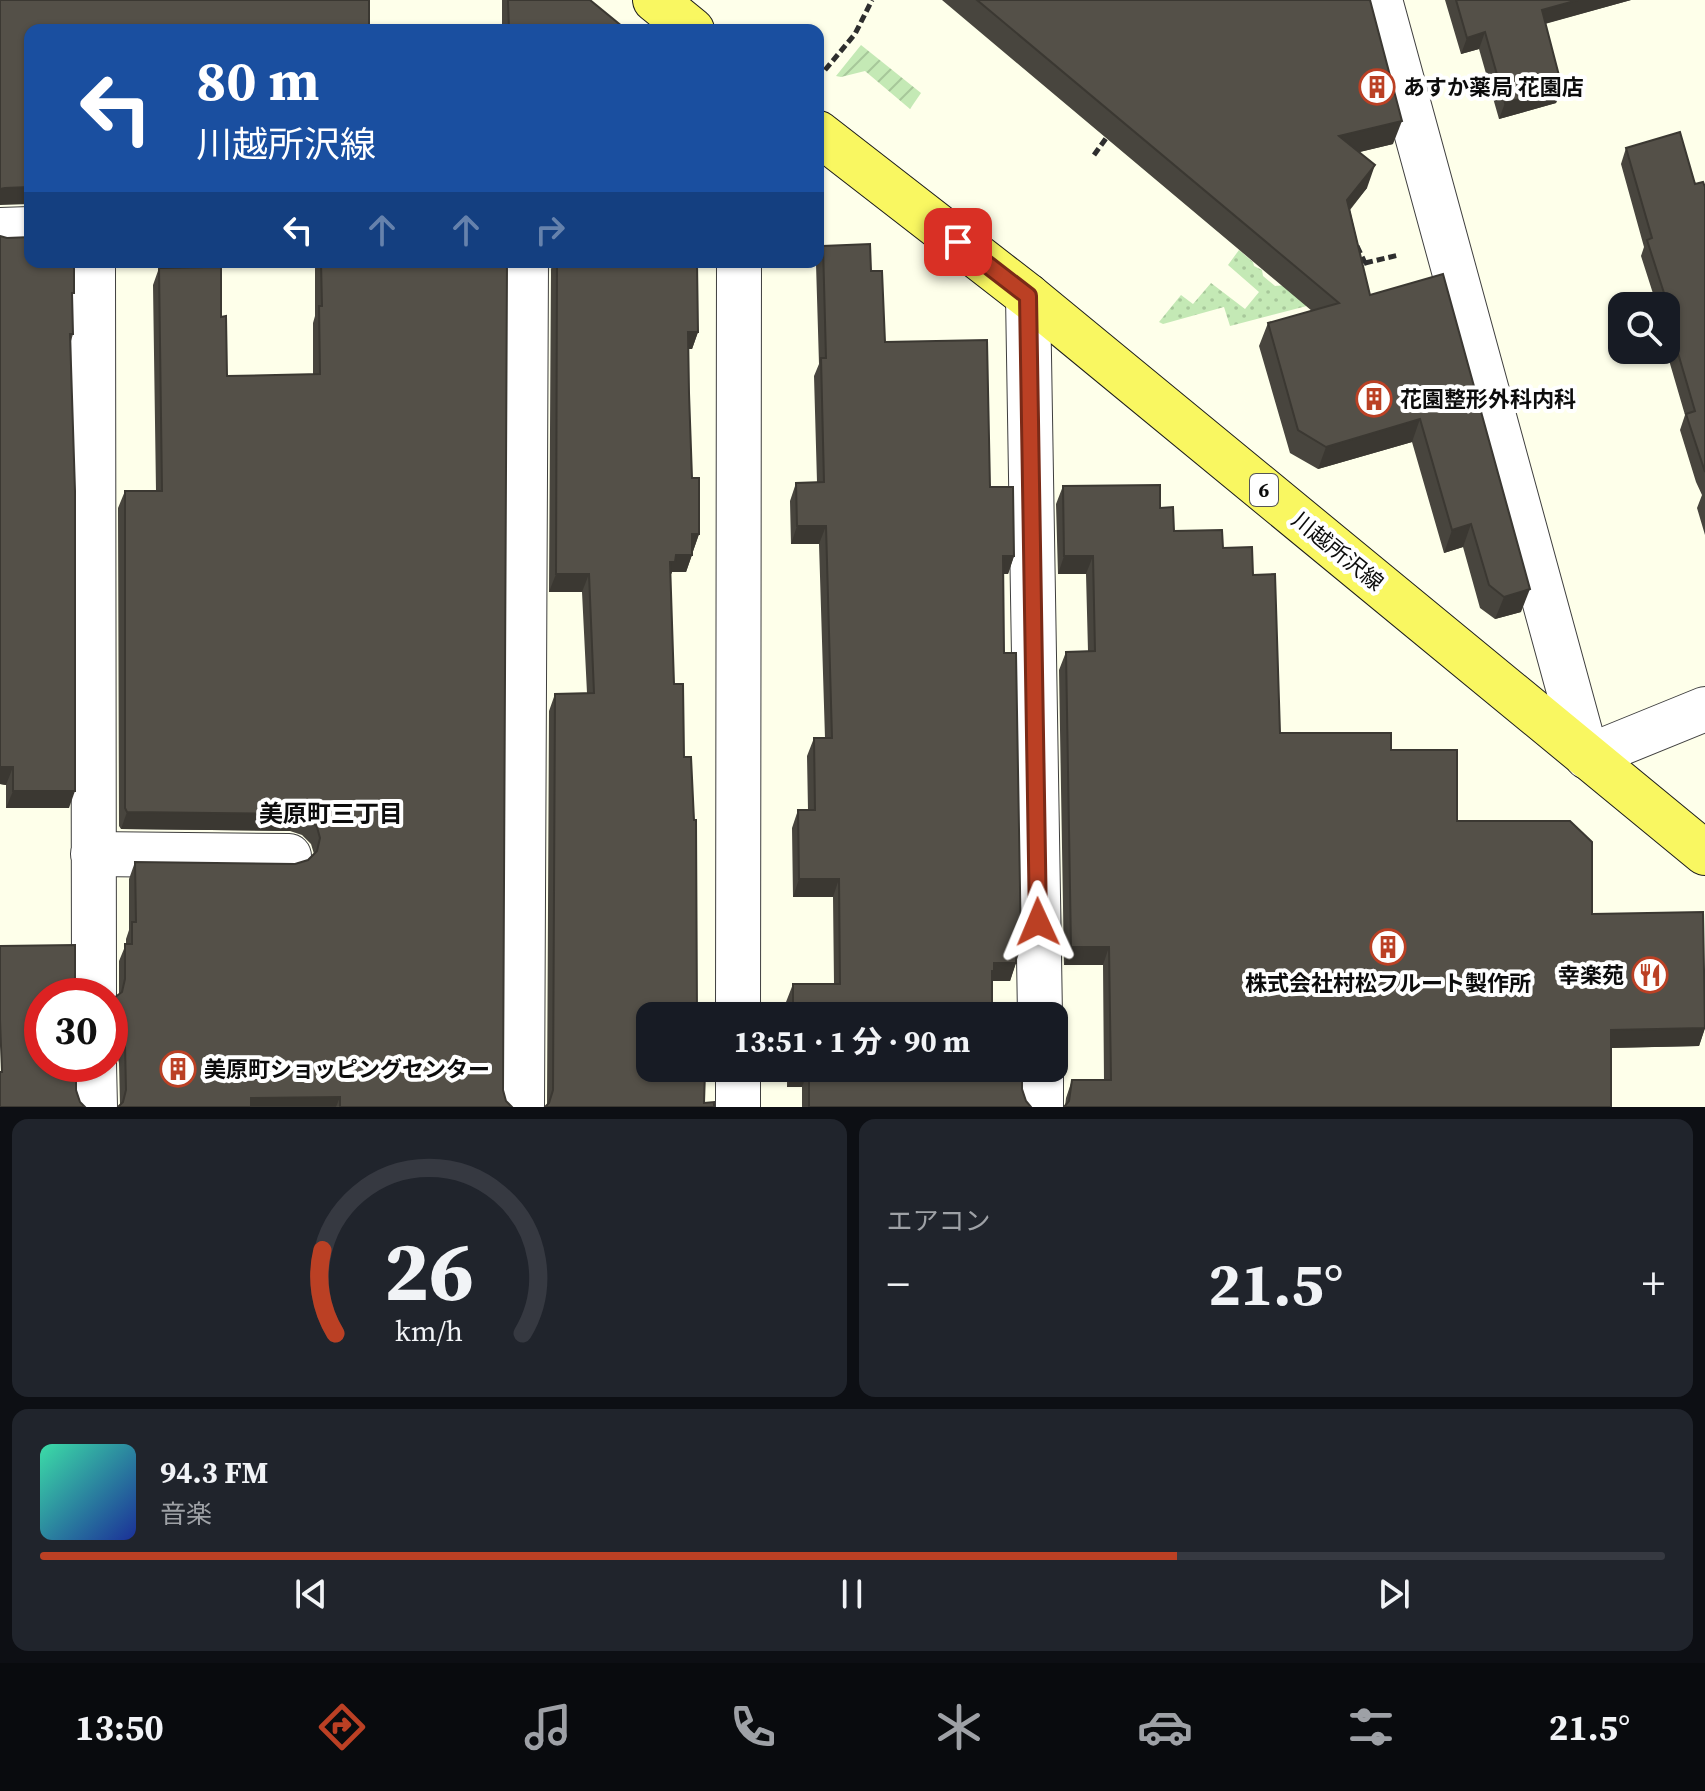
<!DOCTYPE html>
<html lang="ja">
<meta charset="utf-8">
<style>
:root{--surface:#171b24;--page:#20242c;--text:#f1f3f6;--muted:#9ea1a6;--line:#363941;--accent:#bb4024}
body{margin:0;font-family:"Source Serif 4","Noto Sans JP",serif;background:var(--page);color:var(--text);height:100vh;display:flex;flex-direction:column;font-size:30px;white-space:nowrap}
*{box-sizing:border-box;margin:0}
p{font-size:26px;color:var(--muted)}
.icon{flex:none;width:44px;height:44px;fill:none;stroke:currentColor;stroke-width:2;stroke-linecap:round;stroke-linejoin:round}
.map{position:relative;height:1107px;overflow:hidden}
.panel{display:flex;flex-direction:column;gap:12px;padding:12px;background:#0d0f14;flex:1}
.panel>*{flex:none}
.hud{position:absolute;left:24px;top:24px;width:800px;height:244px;border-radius:16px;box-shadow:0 2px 6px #0004;background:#1a4fa0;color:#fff;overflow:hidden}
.controls{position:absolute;left:1608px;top:292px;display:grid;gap:16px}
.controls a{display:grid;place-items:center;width:72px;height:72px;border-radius:16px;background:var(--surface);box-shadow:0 2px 6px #0004;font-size:40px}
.speed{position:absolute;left:24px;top:978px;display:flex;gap:16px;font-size:40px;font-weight:700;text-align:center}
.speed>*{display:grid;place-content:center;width:104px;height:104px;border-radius:50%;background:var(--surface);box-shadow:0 2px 6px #0004;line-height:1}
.speed .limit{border:12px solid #d22;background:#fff;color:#111}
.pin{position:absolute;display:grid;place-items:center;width:68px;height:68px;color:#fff;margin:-34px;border-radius:16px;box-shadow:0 4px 12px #0006}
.me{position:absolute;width:88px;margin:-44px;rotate:359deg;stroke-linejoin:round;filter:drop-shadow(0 0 6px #0008)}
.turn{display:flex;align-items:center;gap:28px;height:168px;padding:0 40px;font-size:36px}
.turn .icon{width:104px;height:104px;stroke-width:2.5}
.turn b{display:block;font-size:56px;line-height:68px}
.lanes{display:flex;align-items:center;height:76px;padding:0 40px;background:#0003;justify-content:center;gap:40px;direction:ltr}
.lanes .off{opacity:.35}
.big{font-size:60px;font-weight:700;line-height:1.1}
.panel .card{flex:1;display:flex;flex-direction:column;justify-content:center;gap:12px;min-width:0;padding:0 28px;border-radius:16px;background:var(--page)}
.panel .dial{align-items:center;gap:0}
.dial svg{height:208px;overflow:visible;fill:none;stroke:var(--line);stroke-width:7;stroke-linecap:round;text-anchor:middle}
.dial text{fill:var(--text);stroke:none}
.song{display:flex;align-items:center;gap:24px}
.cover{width:96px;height:96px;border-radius:12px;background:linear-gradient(135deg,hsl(160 70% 55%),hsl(230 70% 35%))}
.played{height:8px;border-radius:4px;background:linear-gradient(90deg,var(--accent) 70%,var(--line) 70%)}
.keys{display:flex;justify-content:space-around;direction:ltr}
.heat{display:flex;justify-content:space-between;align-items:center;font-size:44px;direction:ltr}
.panel .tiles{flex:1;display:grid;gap:12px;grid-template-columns:1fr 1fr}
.card:last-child{grid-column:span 2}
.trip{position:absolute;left:636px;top:1002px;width:432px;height:80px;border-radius:16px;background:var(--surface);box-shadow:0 2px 6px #0004;font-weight:700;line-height:80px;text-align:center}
.menu{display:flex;height:128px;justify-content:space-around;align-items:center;background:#090b0e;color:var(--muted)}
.menu .icon{width:56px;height:56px}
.menu .active{color:var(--accent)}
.menu b{font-size:36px;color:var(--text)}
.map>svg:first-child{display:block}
.grass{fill:url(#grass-dots)}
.garden{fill:url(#garden-furrows)}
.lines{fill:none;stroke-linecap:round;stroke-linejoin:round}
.minor-casing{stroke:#3f3f3f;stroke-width:46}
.major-casing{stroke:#1d1d1d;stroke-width:46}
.path{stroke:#2e2e2e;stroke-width:5;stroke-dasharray:8 4;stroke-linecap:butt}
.minor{stroke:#fff;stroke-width:44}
.major{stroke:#f9f761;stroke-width:44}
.wall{fill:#48453e}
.shaded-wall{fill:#3b3832}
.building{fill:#545048;stroke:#3b3832;stroke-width:2}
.route-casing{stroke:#7a2a17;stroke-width:20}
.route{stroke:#bb4024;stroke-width:14}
.labels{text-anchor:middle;stroke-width:8;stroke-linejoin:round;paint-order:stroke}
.shield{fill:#fff;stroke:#555;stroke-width:2}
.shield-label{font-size:20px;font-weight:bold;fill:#0c0c0c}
.poi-label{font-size:22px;font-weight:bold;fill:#0c0c0c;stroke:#fff;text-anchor:start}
.street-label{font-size:22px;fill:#0c0c0c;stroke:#fff}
.neighbourhood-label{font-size:24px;font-weight:bold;fill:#0c0c0c;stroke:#fff}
</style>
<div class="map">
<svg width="1705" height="1107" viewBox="0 0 1705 1107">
<defs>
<pattern id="grass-dots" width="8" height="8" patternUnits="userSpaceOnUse" patternTransform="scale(2)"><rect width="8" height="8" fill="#c4e9b5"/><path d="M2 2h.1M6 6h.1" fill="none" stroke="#a7c79a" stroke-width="1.8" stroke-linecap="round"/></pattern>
<pattern id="garden-furrows" width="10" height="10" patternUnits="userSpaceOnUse" patternTransform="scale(2)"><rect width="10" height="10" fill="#c4e9b5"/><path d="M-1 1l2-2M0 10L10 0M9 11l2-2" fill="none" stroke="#a7c79a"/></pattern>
</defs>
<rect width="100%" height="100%" fill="#feffea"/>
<path class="grass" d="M 1239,250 L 1253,262 L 1254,266 L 1262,270 L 1263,276 L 1275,286 L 1299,284 L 1330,300 L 1230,326 L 1224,307 L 1163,324 L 1159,322 L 1181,295 L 1193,304 L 1211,283 L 1245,309 L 1259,292 L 1228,265 Z"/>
<path class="garden" d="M 861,45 L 921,93 L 910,109 L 865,71 L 841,77 L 836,76 Z"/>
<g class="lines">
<defs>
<g id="minor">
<path d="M 1380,0 L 1587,757 L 1705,709"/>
<path d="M 0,230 L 30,229"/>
<path d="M 93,262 L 94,996"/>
<path d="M 1028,296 L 1040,1016"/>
<path d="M 93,854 L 289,856"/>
<path d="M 738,1016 L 739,262"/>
<path d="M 94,1064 L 95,1107"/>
<path d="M 1041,1068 L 1041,1107"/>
<path d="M 522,1107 L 526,262"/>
<path d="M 738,1107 L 738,1068"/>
</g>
<g id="major">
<path d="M 655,0 L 692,30"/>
<path d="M 818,133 L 1028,296 L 1705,853"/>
</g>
</defs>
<use href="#minor" class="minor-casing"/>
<use href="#major" class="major-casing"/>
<g class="path">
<path d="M 825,70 L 855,34 L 872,0"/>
<path d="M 1094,155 L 1107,137"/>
<path d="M 1357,246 L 1365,263 L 1358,265"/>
<path d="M 1365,263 L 1399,255"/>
</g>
<use href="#minor" class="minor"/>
<use href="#major" class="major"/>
</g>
<g class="wall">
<path d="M 502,0 L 590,0 L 623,30 L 502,30 Z"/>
<path d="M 942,0 L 1370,0 L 1393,144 L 1359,152 L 1367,188 L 1350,210 L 1370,295 L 1521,612 L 1495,619 L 1480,608 L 1463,547 L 1444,553 L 1412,442 L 1318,469 L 1290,453 L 1259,346 L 1268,323 L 1312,311 Z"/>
<path d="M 1445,0 L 1631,0 L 1545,24 L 1562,87 L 1556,103 L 1499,119 L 1479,49 L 1461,54 Z"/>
<path d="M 1626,148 L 1695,184 L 1705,187 L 1705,535 L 1697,508 L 1702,495 L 1696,482 L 1680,430 L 1685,415 L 1666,350 L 1666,306 L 1657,306 L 1641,256 L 1644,247 L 1621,164 Z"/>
<path d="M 0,236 L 72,299 L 73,334 L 71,341 L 69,808 L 6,808 L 6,785 L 0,784 Z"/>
<path d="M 823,246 L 871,271 L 885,342 L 990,487 L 1014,556 L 1008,574 L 1003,574 L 1004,653 L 1016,963 L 1010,981 L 992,981 L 992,1016 L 786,1016 L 786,1002 L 793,984 L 834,984 L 833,897 L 793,897 L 792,828 L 798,810 L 808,810 L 807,756 L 814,738 L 825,738 L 819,544 L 791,544 L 790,501 L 796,483 L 817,482 L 814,376 L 819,364 L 816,264 Z"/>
<path d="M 317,262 L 507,262 L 503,1090 L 506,1101 L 512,1107 L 118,1107 L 120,1105 L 119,1063 L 116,1052 L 110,1046 L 110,1001 L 119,994 L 119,961 L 126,944 L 126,939 L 129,930 L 129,879 L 135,862 L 295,864 L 308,860 L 314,854 L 311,844 L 302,835 L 290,831 L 121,829 L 119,826 L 118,508 L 125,491 L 156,491 L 153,285 L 159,268 L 221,317 L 227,376 L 313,375 L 313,323 L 315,316 L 315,268 Z"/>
<path d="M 553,262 L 697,262 L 698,332 L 692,349 L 689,349 L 689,393 L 692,478 L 699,534 L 686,572 L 672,572 L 670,576 L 650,1016 L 704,1103 L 547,1105 L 549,711 L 555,694 L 587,693 L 582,592 L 549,592 L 551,269 Z"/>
<path d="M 1063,486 L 1160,508 L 1174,531 L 1223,548 L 1253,575 L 1280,733 L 1391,750 L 1457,821 L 1592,914 L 1705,1028 L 1699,1046 L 1611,1048 L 1065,1106 L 1066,1098 L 1072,1080 L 1104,1080 L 1103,965 L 1064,965 L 1059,670 L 1066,652 L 1088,651 L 1086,574 L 1058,574 L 1056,504 Z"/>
<path d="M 787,1068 L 992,1068 L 992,1075 L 1022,1089 L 1026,1101 L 1031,1107 L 802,1107 L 802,1087 L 787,1087 Z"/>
</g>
<g class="shaded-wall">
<path d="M 1578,0 L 1631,0 L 1536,26 L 1542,10 Z"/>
<path d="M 1485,32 L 1479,49 L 1461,54 L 1467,38 Z"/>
<path d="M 1562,87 L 1556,103 L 1499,119 L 1505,103 Z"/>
<path d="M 1402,121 L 1393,144 L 1331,159 L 1339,136 Z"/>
<path d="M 1375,165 L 1367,188 L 1339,222 L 1347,200 Z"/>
<path d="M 30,187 L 30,204 L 0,205 L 0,189 L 5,188 Z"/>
<path d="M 688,332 L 698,332 L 692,349 L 682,349 Z"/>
<path d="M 1420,419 L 1412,442 L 1318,469 L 1326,447 Z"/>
<path d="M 1471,524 L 1463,547 L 1444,553 L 1452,530 Z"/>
<path d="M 797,526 L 826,526 L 819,544 L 791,544 Z"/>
<path d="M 692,534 L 699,534 L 693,551 L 685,551 Z"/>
<path d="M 676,555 L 692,555 L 686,572 L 672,572 L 669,579 L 670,562 Z"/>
<path d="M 1003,556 L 1014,556 L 1008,574 L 997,574 Z"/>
<path d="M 1064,556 L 1093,556 L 1086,574 L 1058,574 Z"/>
<path d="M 556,574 L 589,574 L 582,592 L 549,592 Z"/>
<path d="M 1530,589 L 1521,612 L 1495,619 L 1504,597 Z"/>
<path d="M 0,767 L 13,767 L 6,785 L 0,784 Z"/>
<path d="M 13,791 L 75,791 L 69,808 L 6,808 Z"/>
<path d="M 127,812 L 296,814 L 290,831 L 121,829 Z"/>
<path d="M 799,879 L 839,879 L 833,897 L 793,897 Z"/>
<path d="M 1016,947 L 1021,947 L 1010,981 L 990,981 L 994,963 Z"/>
<path d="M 1071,947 L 1109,947 L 1103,965 L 1064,965 Z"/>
<path d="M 1705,1028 L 1699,1046 L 1605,1048 L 1611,1030 Z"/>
<path d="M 794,1069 L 809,1069 L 802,1087 L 787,1087 Z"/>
<path d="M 340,1097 L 336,1107 L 248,1107 L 251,1098 Z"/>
</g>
<g class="building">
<path d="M 0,0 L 369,0 L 369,30 L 30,30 L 30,187 L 5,188 L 0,189 Z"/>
<path d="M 508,0 L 590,0 L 623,27 L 623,30 L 509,30 Z"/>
<path d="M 977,0 L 1370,0 L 1402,121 L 1339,136 L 1375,165 L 1347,200 L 1370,295 L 1443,274 L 1530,589 L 1504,597 L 1489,585 L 1471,524 L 1452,530 L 1420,419 L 1326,447 L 1298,430 L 1268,323 L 1339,303 Z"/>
<path d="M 1456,0 L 1578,0 L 1542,10 L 1562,87 L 1505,103 L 1485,32 L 1467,38 Z"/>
<path d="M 1680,132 L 1695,184 L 1703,182 L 1705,187 L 1705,472 L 1686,414 L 1695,411 L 1668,319 L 1672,318 L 1647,240 L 1652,238 L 1626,148 Z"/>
<path d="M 0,236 L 7,238 L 30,237 L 30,262 L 74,262 L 74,293 L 72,293 L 73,334 L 70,334 L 75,491 L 75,791 L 13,791 L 13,767 L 0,767 Z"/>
<path d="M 870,244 L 871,271 L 882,271 L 885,342 L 987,340 L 990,487 L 1013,487 L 1014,556 L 1003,556 L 1004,653 L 1016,653 L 1021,947 L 1016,947 L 1016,963 L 994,963 L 994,971 L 992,971 L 992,1016 L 793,1016 L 793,984 L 840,984 L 839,879 L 799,879 L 798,810 L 815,810 L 814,738 L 832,738 L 826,526 L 797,526 L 796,483 L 824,482 L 821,358 L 826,358 L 823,246 Z"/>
<path d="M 321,262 L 507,262 L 503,1090 L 506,1101 L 512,1107 L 340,1107 L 340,1097 L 251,1098 L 251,1107 L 118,1107 L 123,1102 L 126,1090 L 125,1046 L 122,1034 L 110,1024 L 110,1001 L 122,992 L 125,979 L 125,944 L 132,944 L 132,922 L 136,922 L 135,862 L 295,864 L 308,860 L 317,851 L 320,838 L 317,827 L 309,818 L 296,814 L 127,812 L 125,808 L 125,491 L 162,491 L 159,268 L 221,267 L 221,317 L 226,316 L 227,376 L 320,374 L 319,306 L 322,306 Z"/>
<path d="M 557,262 L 697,262 L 698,332 L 688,332 L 689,393 L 692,478 L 699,478 L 699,534 L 692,534 L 692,555 L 676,555 L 675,562 L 670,562 L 674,684 L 683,684 L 684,757 L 691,757 L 694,820 L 696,820 L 697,1016 L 650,1016 L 650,1068 L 699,1068 L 699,1072 L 705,1072 L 704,1103 L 714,1102 L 714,1107 L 545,1107 L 549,1103 L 553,1090 L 555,694 L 594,693 L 589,574 L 556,574 Z"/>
<path d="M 1160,485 L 1160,508 L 1173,507 L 1174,531 L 1222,530 L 1223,548 L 1252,547 L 1253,575 L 1275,574 L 1280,733 L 1391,733 L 1391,750 L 1457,750 L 1457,821 L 1570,821 L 1592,842 L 1592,914 L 1703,912 L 1705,1028 L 1611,1030 L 1611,1107 L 1064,1107 L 1069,1101 L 1072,1080 L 1111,1080 L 1109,947 L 1071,947 L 1066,652 L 1095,651 L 1093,556 L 1064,556 L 1063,486 Z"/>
<path d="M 75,945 L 75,979 L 79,992 L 83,996 L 42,996 L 42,1064 L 76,1064 L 76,1090 L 80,1102 L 85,1107 L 0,1107 L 0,1072 L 2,1072 L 0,1020 L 0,946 Z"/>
<path d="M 794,1068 L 992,1068 L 992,1075 L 1022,1075 L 1022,1089 L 1026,1101 L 1031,1107 L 809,1107 L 809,1069 L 794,1069 Z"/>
</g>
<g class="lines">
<defs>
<path id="route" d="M 958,242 L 1028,296 L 1038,922"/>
</defs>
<use href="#route" class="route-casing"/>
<use href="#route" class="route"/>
</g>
<defs>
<symbol id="building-ring" viewBox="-11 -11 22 22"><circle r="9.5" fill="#fff" stroke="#bb4024" stroke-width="1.5"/><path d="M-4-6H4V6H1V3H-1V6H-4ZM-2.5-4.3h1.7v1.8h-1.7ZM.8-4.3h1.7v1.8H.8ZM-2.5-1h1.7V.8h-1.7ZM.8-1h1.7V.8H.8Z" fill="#bb4024"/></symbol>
<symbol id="restaurant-ring" viewBox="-11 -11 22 22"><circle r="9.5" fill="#fff" stroke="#bb4024" stroke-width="1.5"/><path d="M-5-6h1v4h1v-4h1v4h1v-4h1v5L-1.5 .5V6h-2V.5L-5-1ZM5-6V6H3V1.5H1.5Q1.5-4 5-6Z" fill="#bb4024"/></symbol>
</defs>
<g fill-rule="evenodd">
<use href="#building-ring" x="1357" y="67" width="40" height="40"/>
<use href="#building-ring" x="1354" y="379" width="40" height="40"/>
<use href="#building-ring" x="1368" y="927" width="40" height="40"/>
<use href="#restaurant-ring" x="1630" y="955" width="40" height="40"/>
<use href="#building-ring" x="158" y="1049" width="40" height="40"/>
</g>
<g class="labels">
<rect class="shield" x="1250" y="474" width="28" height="32" rx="6"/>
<g class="shield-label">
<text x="1264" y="497">6</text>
</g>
<g class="poi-label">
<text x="1403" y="95">あすか薬局 花園店</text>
<text x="1400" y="407">花園整形外科内科</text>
<text x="1624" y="983" text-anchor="end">幸楽苑</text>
<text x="1388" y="991" text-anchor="middle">株式会社村松フルート製作所</text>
<text x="204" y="1077">美原町ショッピングセンター</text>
</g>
<g class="street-label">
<text transform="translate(1338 551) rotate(39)" y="8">川越所沢線</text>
</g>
<g class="neighbourhood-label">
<text x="331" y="822">美原町三丁目</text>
</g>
</g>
</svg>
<div class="controls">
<a><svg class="icon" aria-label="search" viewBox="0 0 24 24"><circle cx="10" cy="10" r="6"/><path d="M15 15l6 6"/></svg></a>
</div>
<div class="speed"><div class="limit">30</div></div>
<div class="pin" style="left:958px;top:242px;background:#d93025"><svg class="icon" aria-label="arrive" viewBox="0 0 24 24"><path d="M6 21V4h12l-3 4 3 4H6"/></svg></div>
<svg class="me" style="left:1038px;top:922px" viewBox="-20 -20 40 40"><path d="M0-17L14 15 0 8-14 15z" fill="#bb4024" stroke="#fff" stroke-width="4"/></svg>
<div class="trip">13:51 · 1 分 · 90 m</div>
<div class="hud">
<div class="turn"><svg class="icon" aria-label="left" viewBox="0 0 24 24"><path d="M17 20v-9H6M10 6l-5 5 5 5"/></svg><div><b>80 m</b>川越所沢線</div></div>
<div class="lanes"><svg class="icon" aria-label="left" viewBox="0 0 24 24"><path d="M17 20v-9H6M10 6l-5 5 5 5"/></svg><svg class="icon off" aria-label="ahead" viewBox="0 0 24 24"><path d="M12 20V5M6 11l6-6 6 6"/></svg><svg class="icon off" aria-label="ahead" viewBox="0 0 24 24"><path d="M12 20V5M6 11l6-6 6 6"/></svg><svg class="icon off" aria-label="right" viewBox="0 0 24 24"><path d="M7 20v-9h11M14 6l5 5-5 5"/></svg></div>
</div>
</div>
<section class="panel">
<div class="tiles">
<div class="card dial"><svg viewBox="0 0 100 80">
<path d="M14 69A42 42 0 1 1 86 69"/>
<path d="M14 69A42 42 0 0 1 9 37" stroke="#bb4024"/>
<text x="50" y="56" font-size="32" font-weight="700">26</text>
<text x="50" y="72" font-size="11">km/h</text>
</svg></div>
<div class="card"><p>エアコン</p>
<div class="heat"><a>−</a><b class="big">21.5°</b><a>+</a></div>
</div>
<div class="card">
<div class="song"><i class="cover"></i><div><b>94.3 FM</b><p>音楽</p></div></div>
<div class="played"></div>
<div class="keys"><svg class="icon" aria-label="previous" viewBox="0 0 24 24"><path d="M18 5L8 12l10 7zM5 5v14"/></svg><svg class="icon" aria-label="pause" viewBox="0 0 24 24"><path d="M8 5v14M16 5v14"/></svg><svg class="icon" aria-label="next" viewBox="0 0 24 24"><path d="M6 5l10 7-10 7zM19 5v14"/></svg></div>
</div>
</div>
</section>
<nav class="menu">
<b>13:50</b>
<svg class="icon active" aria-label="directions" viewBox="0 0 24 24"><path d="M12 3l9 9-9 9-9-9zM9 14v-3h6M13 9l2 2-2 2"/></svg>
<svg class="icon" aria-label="music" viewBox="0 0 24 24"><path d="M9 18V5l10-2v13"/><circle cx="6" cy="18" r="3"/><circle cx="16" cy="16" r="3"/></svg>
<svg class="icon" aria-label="phone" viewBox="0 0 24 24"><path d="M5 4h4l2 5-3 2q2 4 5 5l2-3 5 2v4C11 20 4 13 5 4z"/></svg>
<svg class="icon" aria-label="climate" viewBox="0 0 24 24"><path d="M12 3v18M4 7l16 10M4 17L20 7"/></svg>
<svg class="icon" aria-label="car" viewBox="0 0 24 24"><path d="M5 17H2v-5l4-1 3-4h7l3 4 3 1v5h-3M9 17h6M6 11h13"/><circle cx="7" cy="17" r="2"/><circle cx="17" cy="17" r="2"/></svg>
<svg class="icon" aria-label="filters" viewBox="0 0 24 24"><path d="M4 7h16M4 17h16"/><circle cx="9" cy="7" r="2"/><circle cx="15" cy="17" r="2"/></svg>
<b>21.5°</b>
</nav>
